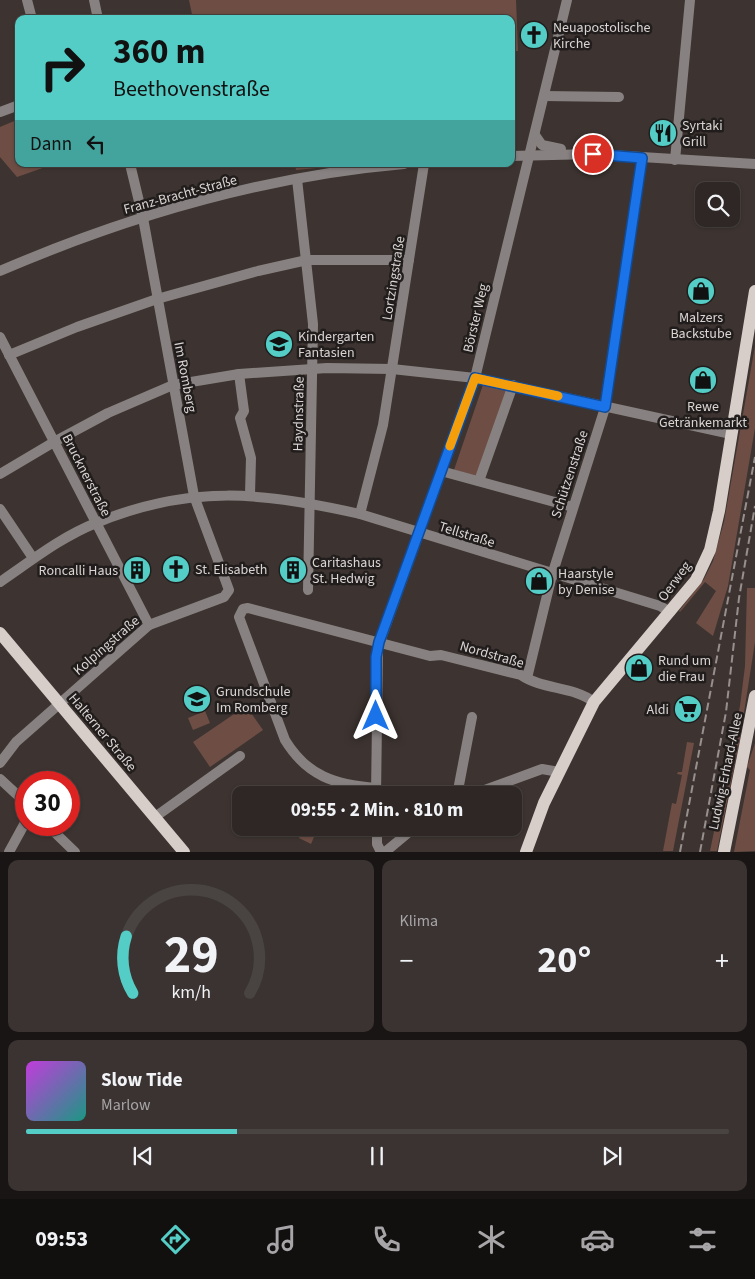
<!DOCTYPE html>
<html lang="de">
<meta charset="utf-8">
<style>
:root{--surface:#2e2725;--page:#3a3332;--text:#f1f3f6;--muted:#a7a5a7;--line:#494442;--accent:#54cdc6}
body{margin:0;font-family:"Source Sans 3",sans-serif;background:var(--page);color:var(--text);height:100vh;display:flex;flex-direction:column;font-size:19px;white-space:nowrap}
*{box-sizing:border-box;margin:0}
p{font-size:16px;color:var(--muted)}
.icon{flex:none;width:28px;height:28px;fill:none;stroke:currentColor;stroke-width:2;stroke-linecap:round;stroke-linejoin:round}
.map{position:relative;height:852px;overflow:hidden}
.drawer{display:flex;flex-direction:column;gap:8px;padding:8px;background:#191514;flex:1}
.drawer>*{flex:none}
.top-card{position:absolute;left:15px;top:15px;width:500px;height:152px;border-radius:10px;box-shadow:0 1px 4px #0004,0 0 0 1px var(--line);background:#54cdc6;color:#111;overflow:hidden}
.tools{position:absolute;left:695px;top:182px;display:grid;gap:10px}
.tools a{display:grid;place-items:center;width:45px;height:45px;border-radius:10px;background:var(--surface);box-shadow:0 1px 4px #0004,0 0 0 1px var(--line);font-size:25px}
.speed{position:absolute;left:15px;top:771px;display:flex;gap:10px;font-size:25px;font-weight:700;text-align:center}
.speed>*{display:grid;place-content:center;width:65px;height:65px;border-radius:50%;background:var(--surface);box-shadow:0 1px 4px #0004,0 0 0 1px var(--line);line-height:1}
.speed .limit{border:8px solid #d22;background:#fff;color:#111}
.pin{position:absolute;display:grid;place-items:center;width:42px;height:42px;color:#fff;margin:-21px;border:2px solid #fff;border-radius:50%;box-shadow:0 1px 5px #0007}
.me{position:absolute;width:55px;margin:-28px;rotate:0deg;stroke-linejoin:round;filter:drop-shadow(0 0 4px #0008)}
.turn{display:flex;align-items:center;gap:18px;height:105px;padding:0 15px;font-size:22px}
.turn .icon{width:65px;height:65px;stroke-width:2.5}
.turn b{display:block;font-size:35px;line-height:42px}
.then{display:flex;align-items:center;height:48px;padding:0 15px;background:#0003;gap:10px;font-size:19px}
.big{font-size:38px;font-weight:700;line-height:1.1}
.drawer .widget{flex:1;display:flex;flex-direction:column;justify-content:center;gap:8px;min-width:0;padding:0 18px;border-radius:10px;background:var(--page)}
.drawer .dial{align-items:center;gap:0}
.dial svg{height:130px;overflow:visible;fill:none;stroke:var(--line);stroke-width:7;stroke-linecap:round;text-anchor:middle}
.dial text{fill:var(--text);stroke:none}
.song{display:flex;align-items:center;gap:15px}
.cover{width:60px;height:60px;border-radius:8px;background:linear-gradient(135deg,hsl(290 70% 55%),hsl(170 70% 35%))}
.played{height:5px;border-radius:2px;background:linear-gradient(90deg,var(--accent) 30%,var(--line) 30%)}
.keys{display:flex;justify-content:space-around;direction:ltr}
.heat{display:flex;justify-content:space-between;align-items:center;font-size:28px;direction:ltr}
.drawer .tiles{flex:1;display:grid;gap:8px;grid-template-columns:1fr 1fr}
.widget:last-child{grid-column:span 2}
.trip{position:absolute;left:232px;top:786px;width:290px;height:50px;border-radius:10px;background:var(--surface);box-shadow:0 1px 4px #0004,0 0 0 1px var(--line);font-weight:700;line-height:50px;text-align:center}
.dock{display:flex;height:80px;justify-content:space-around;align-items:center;background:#12100f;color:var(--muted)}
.dock .icon{width:35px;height:35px}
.dock .active{color:var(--accent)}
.dock b{font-size:22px;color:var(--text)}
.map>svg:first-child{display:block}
.green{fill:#6e4e44}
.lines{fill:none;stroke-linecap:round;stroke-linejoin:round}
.minor{stroke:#878281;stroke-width:10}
.major{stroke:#d7ceca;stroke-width:12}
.rail{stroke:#97908e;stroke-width:2;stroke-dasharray:8 4;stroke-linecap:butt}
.route-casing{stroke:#114b97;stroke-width:12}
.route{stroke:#1a73e8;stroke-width:9}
.slow{stroke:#f59e0b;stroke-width:9}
.labels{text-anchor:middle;stroke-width:5;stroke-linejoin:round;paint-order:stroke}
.poi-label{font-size:14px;fill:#dad5d3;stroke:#211d1c;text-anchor:start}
.street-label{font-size:14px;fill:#dad5d3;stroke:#211d1c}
</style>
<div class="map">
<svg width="755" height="852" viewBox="0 0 755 852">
<rect width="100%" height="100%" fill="#3d3431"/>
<g class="green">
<path d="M 189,0 L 516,0 L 518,51 L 511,51 L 511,19 L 193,19 Z"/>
<path d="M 19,119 L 19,164 L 54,164 L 17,177 L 0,157 L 0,127 Z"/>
<path d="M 295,164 L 357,164 L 296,170 Z"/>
<path d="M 755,346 L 755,428 L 728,586 L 713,636 L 696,623 L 716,591 L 705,582 L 680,612 L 679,611 L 704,579 L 713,561 L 724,522 Z"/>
<path d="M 484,382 L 510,387 L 476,476 L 454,470 Z"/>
<path d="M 747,588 L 755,588 L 755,642 L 740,738 L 717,851 L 710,851 L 740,706 L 745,666 Z"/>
<path d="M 246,706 L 263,730 L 210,767 L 193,742 Z"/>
<path d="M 205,711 L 210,723 L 193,730 L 188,718 Z"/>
<path d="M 687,742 L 694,743 L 673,851 L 663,851 L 672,803 L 676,804 L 682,775 L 677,774 L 678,772 L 682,772 Z"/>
<path d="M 755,743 L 755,851 L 734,852 L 750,770 L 747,767 Z"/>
<path d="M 302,832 L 314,837 L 311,844 L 299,838 Z"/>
</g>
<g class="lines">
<g class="minor">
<path d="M 27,0 L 32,19"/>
<path d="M 94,0 L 98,19"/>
<path d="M 544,96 L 619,97"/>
<path d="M 0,112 L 19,105"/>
<path d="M 535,135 L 542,145 L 561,149"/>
<path d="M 511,156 L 593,154 L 755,164"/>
<path d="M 675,160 L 690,0"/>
<path d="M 297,179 L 313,324 L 308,590"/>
<path d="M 0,271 C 128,216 265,176 404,164"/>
<path d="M 0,337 L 149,625"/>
<path d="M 9,355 L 77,327 L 157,299 L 258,271 L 307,260 L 409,260"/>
<path d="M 239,374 L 244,411 L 240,418 L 251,458 L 250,494"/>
<path d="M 441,471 L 573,507"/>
<path d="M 0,474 L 54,442 L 108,413 L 173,385 L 239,374 L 327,368 L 392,369 L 475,378 L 731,434"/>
<path d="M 479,481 L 513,385"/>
<path d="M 0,509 L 33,558"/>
<path d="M 360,514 L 383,425 L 424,164"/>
<path d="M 0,582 C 31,561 61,537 96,523 C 190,484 264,492 360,514 L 660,606 L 670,612"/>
<path d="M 527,678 L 552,575 L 604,411 L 642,157"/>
<path d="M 0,763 L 16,742 L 149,625 L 224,597 L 229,590 L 194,496 L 143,218 L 130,164"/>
<path d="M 0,779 L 26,803"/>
<path d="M 376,788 C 335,785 307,776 285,740 L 239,617 L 243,609 L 248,608 L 430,656 L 441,655 L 521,675 C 543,690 573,686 594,702"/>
<path d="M 376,795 L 378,647 L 475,378 L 567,0"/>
<path d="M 460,795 L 459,785 L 472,717"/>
<path d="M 471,795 L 542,769 L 559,772"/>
<path d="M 155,817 L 240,756"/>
<path d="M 47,825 L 75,852"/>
<path d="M 377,828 L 377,844 L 381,852"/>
<path d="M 9,852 L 26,821"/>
<path d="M 385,852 L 414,828"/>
</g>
<g class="major">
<path d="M 0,633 L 184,852"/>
<path d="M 526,852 L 544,803 L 594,702 L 696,580 L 710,550 L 719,511 L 755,291"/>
<path d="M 724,852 L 755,696"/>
</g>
<g class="rail">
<path d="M 680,852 L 755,457"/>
<path d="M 700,852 L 726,712 L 739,598 L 755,506"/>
</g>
</g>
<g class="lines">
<defs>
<path id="route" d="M 376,716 L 376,657 L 379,642 L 475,378 L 605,407 L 642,158 L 593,154"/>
</defs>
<use href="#route" class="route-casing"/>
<use href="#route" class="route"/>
<path class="slow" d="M 450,446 L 475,378 L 558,396"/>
</g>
<defs>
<symbol id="church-disc" viewBox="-11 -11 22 22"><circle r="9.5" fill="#54cdc6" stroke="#211d1c"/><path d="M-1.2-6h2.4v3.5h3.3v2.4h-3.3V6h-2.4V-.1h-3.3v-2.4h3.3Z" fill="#111"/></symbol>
<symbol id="restaurant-disc" viewBox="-11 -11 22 22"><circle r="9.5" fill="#54cdc6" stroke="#211d1c"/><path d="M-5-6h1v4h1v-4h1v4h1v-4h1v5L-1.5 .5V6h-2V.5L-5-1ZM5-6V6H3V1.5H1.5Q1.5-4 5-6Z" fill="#111"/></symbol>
<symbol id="shop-disc" viewBox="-11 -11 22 22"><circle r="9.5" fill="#54cdc6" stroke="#211d1c"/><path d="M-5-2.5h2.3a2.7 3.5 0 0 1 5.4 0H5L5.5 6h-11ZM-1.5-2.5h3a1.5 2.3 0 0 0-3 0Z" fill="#111"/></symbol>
<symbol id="school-disc" viewBox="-11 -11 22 22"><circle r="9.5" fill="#54cdc6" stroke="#211d1c"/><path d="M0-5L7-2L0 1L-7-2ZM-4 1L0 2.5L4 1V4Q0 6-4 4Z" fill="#111"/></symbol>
<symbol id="building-disc" viewBox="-11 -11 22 22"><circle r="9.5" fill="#54cdc6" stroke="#211d1c"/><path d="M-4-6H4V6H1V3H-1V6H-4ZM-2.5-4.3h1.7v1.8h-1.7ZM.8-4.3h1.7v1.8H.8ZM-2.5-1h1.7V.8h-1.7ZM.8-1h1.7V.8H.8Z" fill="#111"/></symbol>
<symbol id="supermarket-disc" viewBox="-11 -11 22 22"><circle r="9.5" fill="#54cdc6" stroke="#211d1c"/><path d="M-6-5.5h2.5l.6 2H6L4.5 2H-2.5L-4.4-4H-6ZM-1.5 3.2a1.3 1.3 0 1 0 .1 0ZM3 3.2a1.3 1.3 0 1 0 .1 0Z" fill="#111"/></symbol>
</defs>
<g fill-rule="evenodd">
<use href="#church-disc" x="518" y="19" width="32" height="32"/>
<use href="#restaurant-disc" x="647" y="117" width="32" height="32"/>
<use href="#shop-disc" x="685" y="275" width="32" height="32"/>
<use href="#school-disc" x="263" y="328" width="32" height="32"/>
<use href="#shop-disc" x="687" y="364" width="32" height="32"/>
<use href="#church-disc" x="160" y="553" width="32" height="32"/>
<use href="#building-disc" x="121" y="554" width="32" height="32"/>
<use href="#building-disc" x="277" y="554" width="32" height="32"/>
<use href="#shop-disc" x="523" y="565" width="32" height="32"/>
<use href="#shop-disc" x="623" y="652" width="32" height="32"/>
<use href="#school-disc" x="181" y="683" width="32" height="32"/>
<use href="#supermarket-disc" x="672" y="693" width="32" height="32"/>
</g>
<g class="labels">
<g class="poi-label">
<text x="553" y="32">Neuapostolische<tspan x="553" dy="16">Kirche</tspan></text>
<text x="682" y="130">Syrtaki<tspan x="682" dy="16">Grill</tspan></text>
<text x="701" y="322" text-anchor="middle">Malzers<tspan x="701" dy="16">Backstube</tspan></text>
<text x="298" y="341">Kindergarten<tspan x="298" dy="16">Fantasien</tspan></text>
<text x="703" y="411" text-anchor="middle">Rewe<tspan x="703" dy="16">Getränkemarkt</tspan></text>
<text x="312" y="567">Caritashaus<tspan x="312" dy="16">St. Hedwig</tspan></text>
<text x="195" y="574">St. Elisabeth</text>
<text x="118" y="575" text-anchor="end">Roncalli Haus</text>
<text x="558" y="578">Haarstyle<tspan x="558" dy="16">by Denise</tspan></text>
<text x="658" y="665">Rund um<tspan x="658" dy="16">die Frau</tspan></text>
<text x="216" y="696">Grundschule<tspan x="216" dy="16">Im Romberg</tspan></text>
<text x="669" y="714" text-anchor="end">Aldi</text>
</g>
<g class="street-label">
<text transform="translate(180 194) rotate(-15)" y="5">Franz-Bracht-Straße</text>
<text transform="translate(393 278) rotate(-81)" y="5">Lortzingstraße</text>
<text transform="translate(475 318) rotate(-77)" y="5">Börster Weg</text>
<text transform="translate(186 377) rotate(79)" y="5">Im Romberg</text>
<text transform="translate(298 414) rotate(-89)" y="5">Haydnstraße</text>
<text transform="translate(569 474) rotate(-72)" y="5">Schützenstraße</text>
<text transform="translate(87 475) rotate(63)" y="5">Brucknerstraße</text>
<text transform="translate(467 534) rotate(17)" y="5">Tellstraße</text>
<text transform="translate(674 581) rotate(-54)" y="5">Oerweg</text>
<text transform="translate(106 645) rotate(-41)" y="5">Kolpingstraße</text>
<text transform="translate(492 654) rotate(16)" y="5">Nordstraße</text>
<text transform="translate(103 732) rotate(50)" y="5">Halterner Straße</text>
<text transform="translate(725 771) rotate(-78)" y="5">Ludwig-Erhard-Allee</text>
</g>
</g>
</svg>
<div class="tools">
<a><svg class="icon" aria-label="search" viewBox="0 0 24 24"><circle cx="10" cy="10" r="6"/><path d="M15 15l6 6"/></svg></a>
</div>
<div class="speed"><div class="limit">30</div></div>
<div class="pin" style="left:593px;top:154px;background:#d93025"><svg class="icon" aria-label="arrive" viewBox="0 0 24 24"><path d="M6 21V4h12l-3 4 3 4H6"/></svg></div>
<svg class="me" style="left:376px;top:716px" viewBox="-20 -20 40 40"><path d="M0-17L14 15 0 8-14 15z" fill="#1a73e8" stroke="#fff" stroke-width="4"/></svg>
<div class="trip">09:55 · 2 Min. · 810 m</div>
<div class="top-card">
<div class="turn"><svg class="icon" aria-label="right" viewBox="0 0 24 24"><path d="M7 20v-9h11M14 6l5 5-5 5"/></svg><div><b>360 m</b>Beethovenstraße</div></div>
<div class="then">Dann<svg class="icon" aria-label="left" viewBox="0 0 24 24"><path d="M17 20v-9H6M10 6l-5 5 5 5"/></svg></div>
</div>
</div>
<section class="drawer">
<div class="tiles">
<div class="widget dial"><svg viewBox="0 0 100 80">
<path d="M14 69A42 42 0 1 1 86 69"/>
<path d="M14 69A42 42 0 0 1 10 34" stroke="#54cdc6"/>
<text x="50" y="56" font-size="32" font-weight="700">29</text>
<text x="50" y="72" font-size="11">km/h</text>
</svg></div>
<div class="widget"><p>Klima</p>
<div class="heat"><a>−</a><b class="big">20°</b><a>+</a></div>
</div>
<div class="widget">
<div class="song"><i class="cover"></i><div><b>Slow Tide</b><p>Marlow</p></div></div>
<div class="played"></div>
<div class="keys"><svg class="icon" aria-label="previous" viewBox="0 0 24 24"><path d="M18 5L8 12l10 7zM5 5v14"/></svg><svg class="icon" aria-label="pause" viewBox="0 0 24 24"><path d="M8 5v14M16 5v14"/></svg><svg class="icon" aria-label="next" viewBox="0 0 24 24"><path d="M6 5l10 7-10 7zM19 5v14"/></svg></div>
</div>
</div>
</section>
<nav class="dock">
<b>09:53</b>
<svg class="icon active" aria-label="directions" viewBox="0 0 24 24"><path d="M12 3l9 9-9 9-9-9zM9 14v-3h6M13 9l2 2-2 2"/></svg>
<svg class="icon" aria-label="music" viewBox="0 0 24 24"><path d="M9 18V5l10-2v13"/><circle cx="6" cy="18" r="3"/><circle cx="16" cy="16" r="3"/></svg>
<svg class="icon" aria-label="phone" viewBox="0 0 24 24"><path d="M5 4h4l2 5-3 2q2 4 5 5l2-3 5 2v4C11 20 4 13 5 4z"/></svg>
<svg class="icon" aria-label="climate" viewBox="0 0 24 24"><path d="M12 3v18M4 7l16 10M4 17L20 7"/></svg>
<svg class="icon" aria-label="car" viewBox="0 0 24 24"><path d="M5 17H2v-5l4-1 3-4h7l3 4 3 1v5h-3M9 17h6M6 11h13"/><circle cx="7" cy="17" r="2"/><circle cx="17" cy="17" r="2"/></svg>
<svg class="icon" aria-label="filters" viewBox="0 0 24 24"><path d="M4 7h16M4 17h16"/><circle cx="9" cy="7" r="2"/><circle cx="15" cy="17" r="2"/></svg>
</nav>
